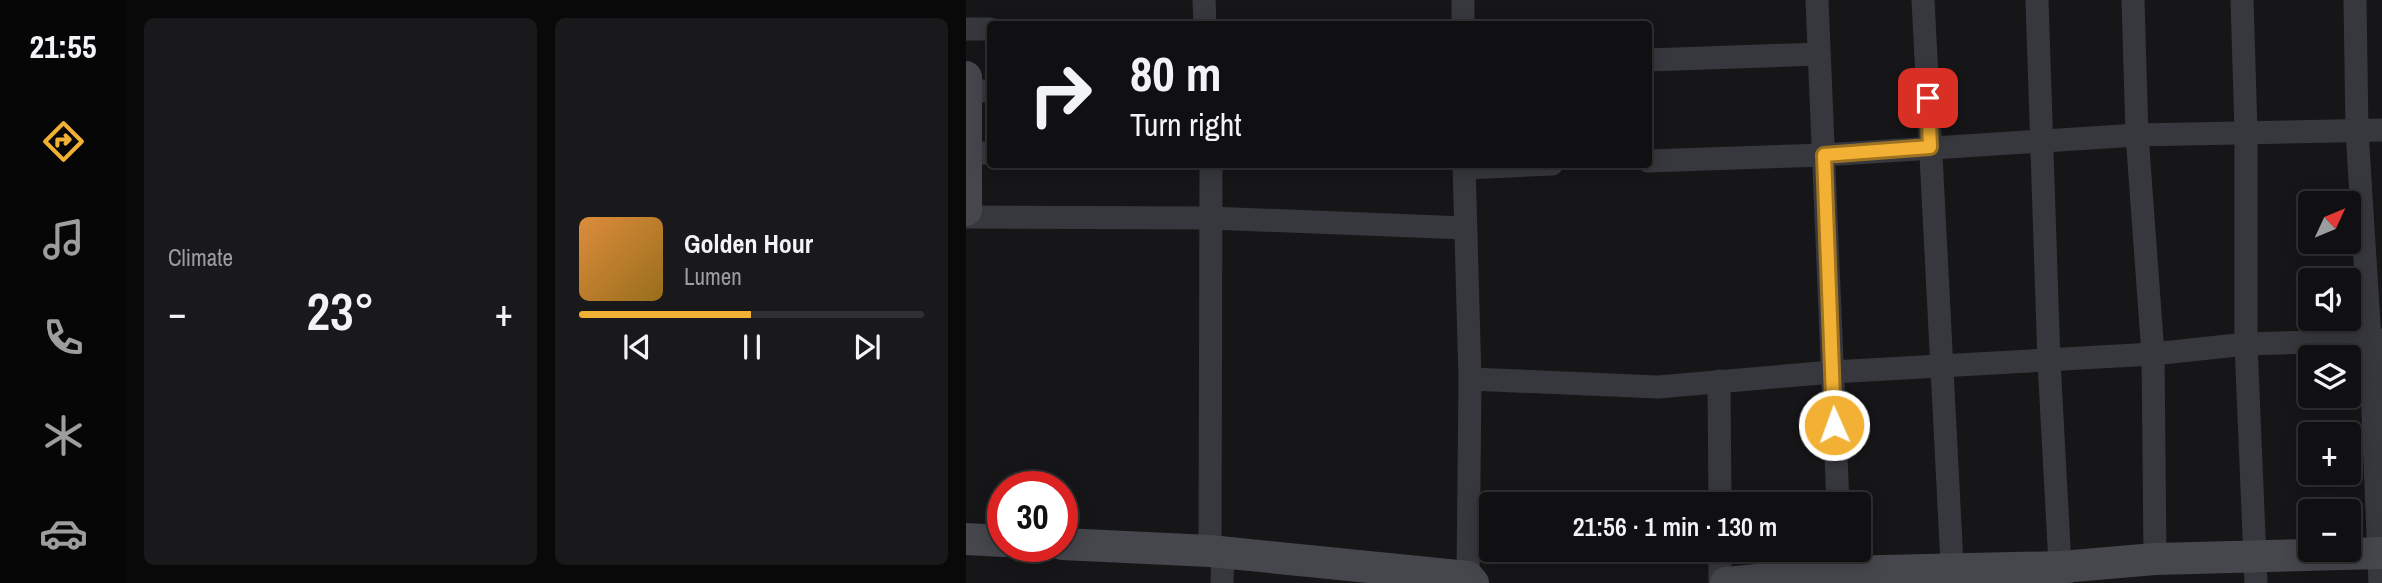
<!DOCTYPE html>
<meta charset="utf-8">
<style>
:root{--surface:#101012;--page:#19191b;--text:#f1f3f6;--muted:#9c9d9f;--line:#303032;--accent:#f2b134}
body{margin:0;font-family:"Archivo Narrow",sans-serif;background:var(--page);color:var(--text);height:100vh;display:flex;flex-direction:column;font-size:26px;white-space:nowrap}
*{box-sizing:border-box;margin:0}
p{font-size:23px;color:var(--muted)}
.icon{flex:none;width:38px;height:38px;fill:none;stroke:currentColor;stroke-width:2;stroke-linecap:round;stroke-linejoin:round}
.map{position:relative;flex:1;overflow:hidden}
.details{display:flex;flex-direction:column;gap:18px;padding:18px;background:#09090a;width:840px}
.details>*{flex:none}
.top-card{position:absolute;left:21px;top:21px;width:665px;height:147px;border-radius:7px;box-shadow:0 4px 18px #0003,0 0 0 2px var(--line);background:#101012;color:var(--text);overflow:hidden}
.needle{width:46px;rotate:46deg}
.buttons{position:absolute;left:1332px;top:191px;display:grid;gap:14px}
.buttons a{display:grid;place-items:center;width:63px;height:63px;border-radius:7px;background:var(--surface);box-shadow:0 4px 18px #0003,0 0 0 2px var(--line);font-size:35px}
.speed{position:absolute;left:21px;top:471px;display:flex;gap:14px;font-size:35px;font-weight:700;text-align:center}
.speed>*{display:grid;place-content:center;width:91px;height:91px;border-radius:50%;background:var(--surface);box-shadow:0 4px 18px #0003,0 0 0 2px var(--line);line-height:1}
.speed .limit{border:10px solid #d22;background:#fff;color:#111}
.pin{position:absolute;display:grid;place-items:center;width:60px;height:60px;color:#fff;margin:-30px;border-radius:14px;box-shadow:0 4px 10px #0006}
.me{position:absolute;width:77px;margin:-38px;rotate:358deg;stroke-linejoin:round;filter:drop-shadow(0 0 5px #0008)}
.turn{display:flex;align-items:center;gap:24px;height:147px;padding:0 28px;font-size:32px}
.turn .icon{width:91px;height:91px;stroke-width:2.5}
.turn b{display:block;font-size:49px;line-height:60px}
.big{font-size:52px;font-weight:600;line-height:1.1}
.details .card{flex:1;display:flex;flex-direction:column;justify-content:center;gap:10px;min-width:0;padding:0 24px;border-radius:10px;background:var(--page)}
.song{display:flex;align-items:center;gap:21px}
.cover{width:84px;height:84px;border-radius:10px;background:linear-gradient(135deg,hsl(30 70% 55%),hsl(40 70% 35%))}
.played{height:7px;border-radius:4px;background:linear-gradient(90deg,var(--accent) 50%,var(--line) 50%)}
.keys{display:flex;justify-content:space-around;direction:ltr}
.heat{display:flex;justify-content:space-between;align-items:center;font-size:38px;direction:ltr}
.details .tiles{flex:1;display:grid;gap:18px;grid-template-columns:repeat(2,1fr)}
.trip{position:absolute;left:513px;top:492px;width:392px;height:70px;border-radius:7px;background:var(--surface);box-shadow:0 4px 18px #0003,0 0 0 2px var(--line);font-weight:600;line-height:70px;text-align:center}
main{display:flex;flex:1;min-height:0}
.menu{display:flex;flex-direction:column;width:126px;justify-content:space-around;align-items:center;background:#060607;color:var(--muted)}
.menu .icon{width:49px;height:49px}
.menu .on{color:var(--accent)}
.menu b{font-size:32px;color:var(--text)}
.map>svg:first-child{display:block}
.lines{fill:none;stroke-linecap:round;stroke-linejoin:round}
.street{stroke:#37383d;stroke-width:23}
.secondary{stroke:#45474d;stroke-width:32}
.route-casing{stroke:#9d7322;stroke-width:18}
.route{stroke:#f2b134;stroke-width:12}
</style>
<main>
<nav class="menu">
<b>21:55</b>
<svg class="icon on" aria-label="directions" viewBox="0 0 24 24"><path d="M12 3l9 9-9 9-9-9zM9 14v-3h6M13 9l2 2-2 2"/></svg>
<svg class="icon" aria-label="music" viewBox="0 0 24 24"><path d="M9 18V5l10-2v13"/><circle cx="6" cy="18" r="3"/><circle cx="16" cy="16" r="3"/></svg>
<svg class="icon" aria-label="phone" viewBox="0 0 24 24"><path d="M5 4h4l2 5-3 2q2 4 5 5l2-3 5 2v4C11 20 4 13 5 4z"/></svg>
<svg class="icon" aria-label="climate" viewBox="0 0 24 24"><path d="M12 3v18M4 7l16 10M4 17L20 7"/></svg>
<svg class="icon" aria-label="car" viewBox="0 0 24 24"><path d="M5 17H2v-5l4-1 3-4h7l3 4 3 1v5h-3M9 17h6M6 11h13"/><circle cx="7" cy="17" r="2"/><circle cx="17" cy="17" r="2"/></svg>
</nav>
<section class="details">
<div class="tiles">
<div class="card"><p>Climate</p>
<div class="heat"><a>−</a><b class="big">23°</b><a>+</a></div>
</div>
<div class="card">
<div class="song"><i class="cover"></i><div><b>Golden Hour</b><p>Lumen</p></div></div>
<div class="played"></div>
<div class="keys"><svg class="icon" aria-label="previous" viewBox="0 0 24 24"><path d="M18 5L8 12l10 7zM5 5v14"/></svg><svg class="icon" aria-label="pause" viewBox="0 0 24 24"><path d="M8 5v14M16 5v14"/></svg><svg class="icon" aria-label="next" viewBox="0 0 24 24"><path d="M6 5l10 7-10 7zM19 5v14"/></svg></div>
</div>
</div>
</section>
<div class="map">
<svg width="1416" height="583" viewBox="0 0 1416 583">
<rect width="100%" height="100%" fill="#161618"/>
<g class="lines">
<g class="street">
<path d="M 238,0 L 239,24"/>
<path d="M 851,0 L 872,504"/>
<path d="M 957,0 L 987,583"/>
<path d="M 1071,0 L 1083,362 L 1095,583"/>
<path d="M 1167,0 L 1171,135 L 1187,354 L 1189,559"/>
<path d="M 1276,0 L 1280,132 L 1280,344 L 1290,583"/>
<path d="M 1389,0 L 1391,131 L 1404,340 L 1414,583"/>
<path d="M 497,24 L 497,0"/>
<path d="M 0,29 L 24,29"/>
<path d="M 682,60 L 853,54"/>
<path d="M 0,91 L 24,91"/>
<path d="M 0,153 L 24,153"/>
<path d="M 682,161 L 858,155 L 1171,135 L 1416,130"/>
<path d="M 498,164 L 504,379 L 502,577"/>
<path d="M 498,168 L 586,164"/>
<path d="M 0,217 L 244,218 L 499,228"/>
<path d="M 504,379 L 692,387 L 866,372 L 1187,354 L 1280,344 L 1416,340"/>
<path d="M 753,381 L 754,504"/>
<path d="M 754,550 L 754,583"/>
<path d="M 874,550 L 875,583"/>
<path d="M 244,551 L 245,164"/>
<path d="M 256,583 L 257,553"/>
</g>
<g class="secondary">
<path d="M 0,77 L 0,210"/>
<path d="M 0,539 L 37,541"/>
<path d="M 96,544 L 244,551 L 502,577 L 507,583"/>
<path d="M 760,583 L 875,572 L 1095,567 L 1189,559 L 1416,553"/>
</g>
</g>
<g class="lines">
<defs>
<path id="route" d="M 868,425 L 858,155 L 964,147 L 962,98"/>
</defs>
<use href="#route" class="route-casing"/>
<use href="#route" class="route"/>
</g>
</svg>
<div class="buttons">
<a><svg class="needle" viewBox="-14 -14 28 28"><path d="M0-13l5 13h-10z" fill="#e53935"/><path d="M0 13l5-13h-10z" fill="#9c9d9f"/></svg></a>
<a><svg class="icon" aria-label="sound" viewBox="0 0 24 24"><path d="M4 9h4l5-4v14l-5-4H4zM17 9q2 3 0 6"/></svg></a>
<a><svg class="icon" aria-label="layers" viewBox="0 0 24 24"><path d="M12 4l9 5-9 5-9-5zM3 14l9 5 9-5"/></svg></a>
<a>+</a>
<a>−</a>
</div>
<div class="speed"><div class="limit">30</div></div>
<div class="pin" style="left:962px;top:98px;background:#d93025"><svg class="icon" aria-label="arrive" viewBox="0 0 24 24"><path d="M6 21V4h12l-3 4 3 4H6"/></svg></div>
<svg class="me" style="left:868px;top:425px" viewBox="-20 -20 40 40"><circle r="17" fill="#f2b134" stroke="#fff" stroke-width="3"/><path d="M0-11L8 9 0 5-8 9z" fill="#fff"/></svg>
<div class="trip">21:56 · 1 min · 130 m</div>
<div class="top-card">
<div class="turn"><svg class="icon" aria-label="right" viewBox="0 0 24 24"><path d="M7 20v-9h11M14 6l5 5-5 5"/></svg><div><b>80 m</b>Turn right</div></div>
</div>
</div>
</main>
